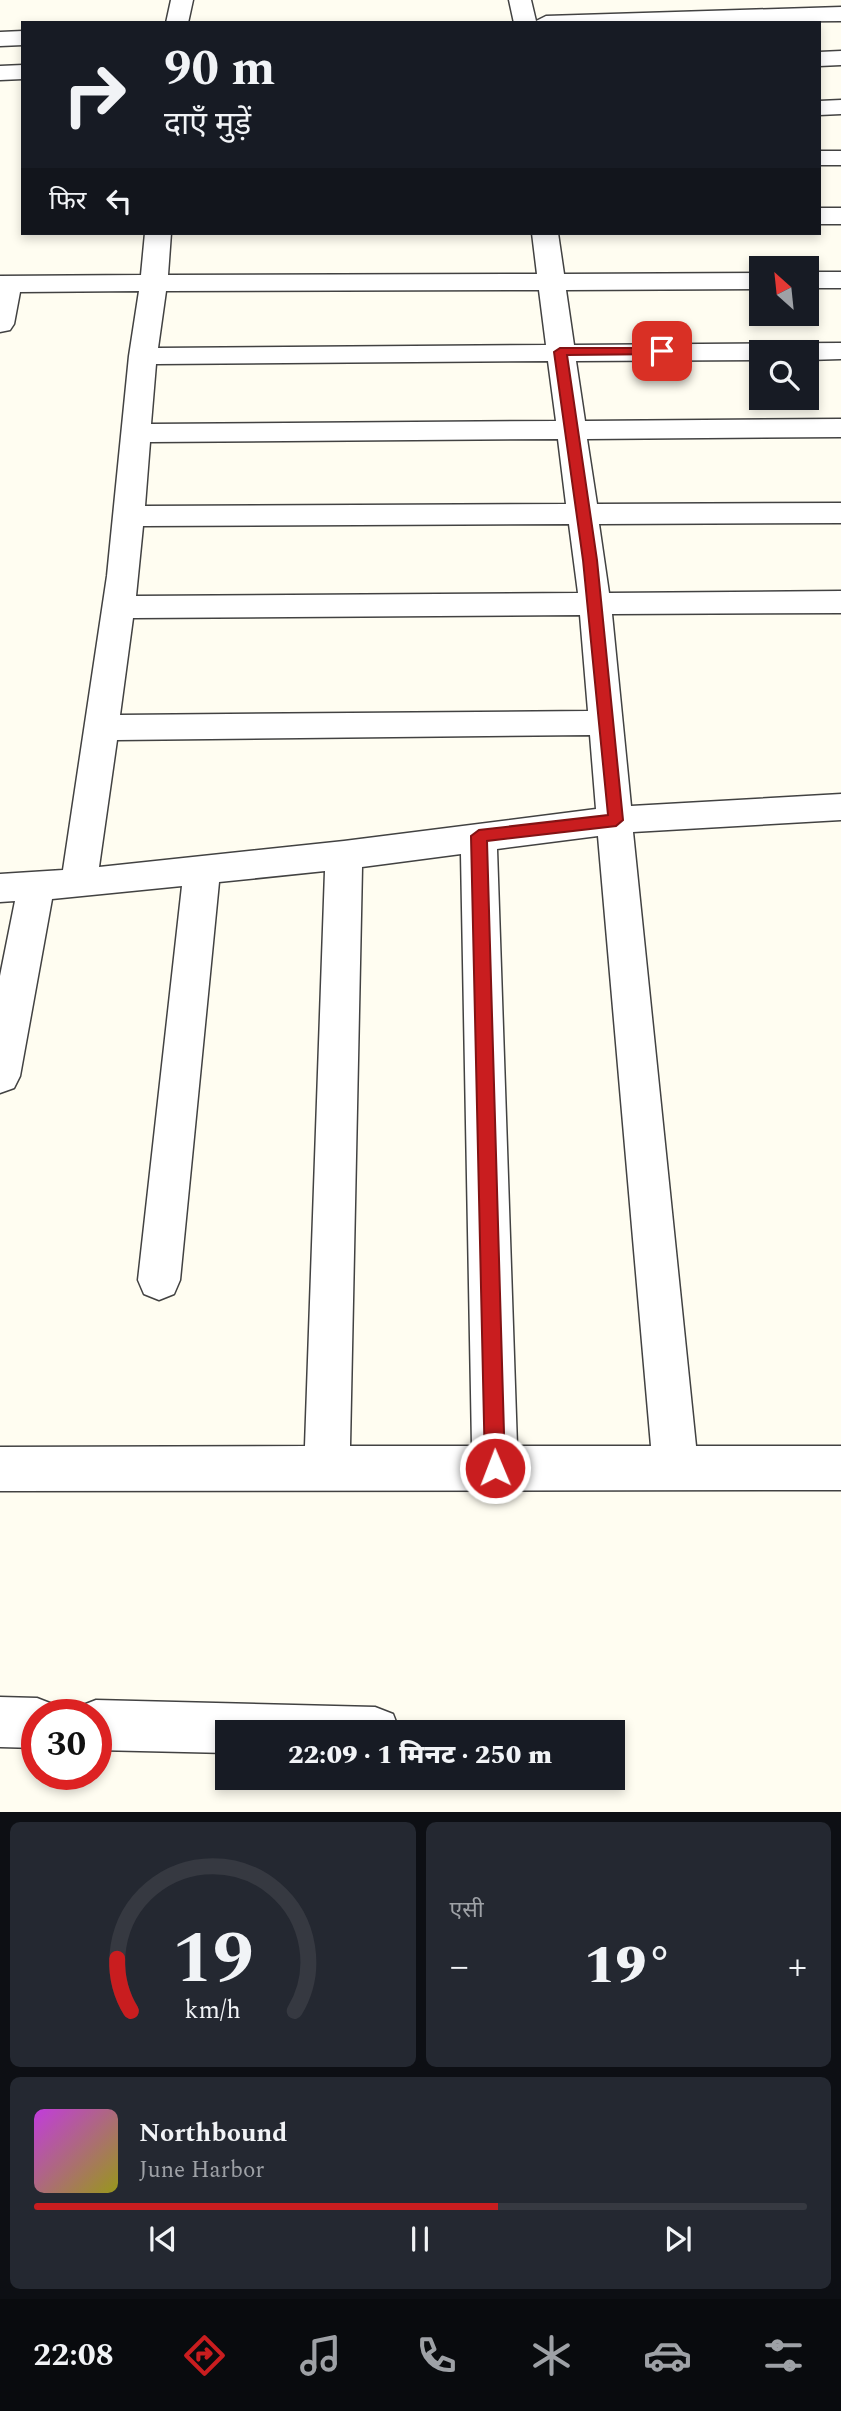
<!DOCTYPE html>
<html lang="hi">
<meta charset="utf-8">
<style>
:root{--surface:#171b24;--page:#242831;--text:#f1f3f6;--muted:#9ea1a6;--line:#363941;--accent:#c91d1f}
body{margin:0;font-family:Spectral,"Noto Sans Devanagari",serif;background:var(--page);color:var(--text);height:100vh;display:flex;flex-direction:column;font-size:26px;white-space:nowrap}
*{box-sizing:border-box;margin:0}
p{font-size:23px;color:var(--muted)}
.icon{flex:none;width:38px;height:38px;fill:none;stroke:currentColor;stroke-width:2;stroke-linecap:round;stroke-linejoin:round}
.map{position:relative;height:1812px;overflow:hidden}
.details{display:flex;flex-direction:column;gap:10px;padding:10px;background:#0d0f14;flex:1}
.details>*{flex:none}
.guide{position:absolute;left:21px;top:21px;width:800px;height:214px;border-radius:0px;box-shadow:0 4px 10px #0003;background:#171b24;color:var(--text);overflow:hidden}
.needle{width:46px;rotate:333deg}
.controls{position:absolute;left:749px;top:256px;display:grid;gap:14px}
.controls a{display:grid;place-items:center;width:70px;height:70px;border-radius:0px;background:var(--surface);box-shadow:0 4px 10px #0003;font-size:35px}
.speed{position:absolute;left:21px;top:1699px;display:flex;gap:14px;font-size:35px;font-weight:700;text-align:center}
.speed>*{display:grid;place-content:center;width:91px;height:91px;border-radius:50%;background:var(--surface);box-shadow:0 4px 10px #0003;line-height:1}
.speed .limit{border:10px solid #d22;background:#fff;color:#111}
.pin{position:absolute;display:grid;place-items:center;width:60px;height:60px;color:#fff;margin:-30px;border-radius:14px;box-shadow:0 4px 10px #0006}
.me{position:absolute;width:77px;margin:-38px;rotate:359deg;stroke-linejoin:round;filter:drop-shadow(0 0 5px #0008)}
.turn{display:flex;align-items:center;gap:24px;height:147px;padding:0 28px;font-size:32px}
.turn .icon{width:91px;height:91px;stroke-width:2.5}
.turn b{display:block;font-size:49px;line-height:60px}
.then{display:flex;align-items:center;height:66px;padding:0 28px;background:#0003;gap:14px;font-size:26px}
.big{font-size:52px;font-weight:800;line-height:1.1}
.details .tile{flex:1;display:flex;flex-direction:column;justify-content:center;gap:10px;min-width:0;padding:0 24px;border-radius:10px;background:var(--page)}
.details .dial{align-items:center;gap:0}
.dial svg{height:182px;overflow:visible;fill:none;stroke:var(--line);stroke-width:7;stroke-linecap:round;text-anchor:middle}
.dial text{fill:var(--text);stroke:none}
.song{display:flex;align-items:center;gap:21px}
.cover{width:84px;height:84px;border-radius:10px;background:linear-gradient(135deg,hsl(290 70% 55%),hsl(60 70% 35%))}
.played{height:7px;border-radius:4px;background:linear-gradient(90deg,var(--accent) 60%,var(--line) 60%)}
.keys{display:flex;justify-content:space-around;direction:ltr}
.heat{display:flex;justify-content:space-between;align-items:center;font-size:38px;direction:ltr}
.details .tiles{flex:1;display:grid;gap:10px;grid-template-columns:1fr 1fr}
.tile:last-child{grid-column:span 2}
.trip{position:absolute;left:215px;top:1720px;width:410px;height:70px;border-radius:0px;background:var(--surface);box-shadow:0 4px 10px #0003;font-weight:800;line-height:70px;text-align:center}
.tabs{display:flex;height:112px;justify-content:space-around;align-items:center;background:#090b0e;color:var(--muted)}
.tabs .icon{width:49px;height:49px}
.tabs .active{color:var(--accent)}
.tabs b{font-size:32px;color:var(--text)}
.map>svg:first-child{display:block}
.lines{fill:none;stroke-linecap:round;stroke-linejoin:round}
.minor-casing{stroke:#424242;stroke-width:3}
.minor{fill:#fff;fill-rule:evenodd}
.route{fill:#c91d1f;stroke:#831314;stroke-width:2}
</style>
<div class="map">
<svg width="841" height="1813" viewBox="0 0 841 1813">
<rect width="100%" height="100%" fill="#fffdf1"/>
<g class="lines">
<defs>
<g id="minor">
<path d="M 171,0 L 193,0 L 188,23 L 166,23 Z"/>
<path d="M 509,0 L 531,0 L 536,21 L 546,16 L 841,7 L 841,21 L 514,23 Z"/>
<path d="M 23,31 L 23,45 L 0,46 L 0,32 Z"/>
<path d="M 841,51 L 841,65 L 819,66 L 819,52 Z"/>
<path d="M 23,65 L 23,79 L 0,80 L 0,66 Z"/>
<path d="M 841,100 L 841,114 L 819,115 L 819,101 Z"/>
<rect x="819" y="151" width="22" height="14"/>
<rect x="819" y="208" width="22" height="16"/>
<path d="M 145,233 L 171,233 L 168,275 L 537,274 L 532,233 L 558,233 L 564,274 L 761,273 L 761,289 L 566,290 L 574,345 L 841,343 L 841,359 L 807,360 L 807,352 L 761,352 L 761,360 L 576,361 L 585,421 L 841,419 L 841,437 L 587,439 L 597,504 L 841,503 L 841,523 L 599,524 L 609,593 L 841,591 L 841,613 L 612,614 L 631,806 L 841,794 L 841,820 L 633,832 L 696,1446 L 841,1446 L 841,1490 L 0,1491 L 0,1447 L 305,1446 L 325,871 L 219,882 L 180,1280 L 174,1294 L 159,1300 L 144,1294 L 138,1280 L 182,886 L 52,899 L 20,1076 L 14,1088 L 0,1093 L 0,976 L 15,901 L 0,902 L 0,874 L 63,870 L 107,576 L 129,356 L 139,291 L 20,292 L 14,324 L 10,330 L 0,332 L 0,276 L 141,275 ZM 539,290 L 546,345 L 158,348 L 166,291 ZM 548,361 L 556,421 L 151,424 L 156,364 ZM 558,439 L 566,504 L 145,506 L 150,442 ZM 569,524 L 578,593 L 136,596 L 143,526 ZM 580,615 L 588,711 L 120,715 L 133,618 ZM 590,735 L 596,809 L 344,841 L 99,867 L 117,740 ZM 598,836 L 651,1446 L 517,1446 L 497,849 ZM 461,854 L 472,1446 L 350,1446 L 362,867 Z"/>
<rect x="807" y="272" width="34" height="16"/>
<path d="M 0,1697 L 37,1698 L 55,1705 L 59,1715 L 37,1715 L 37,1748 L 0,1747 Z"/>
<path d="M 96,1700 L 375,1707 L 393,1714 L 400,1732 L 228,1732 L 228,1753 L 96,1750 L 96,1715 L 75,1715 L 78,1707 Z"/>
</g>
</defs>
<use href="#minor" class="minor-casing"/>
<use href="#minor" class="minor"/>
</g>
<path class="route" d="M 662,348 L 668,351 L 667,354 L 567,355 L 597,560 L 623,820 L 616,826 L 487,841 L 505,1468 L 502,1475 L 495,1478 L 488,1475 L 485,1468 L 471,836 L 479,830 L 608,815 L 583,560 L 554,352 L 560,348 Z"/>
</svg>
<div class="controls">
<a><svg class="needle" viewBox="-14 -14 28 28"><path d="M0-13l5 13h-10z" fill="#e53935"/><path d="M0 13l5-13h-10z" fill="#9ea1a6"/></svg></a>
<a><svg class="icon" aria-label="search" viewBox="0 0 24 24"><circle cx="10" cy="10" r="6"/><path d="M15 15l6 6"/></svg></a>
</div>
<div class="speed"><div class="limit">30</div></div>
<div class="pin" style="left:662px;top:351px;background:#d93025"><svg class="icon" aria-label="arrive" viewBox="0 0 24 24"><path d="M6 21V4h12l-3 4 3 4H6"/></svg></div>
<svg class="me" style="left:495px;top:1468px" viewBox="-20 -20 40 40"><circle r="17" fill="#c91d1f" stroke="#fff" stroke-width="3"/><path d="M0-11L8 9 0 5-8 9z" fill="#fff"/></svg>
<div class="trip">22:09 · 1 मिनट · 250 m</div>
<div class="guide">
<div class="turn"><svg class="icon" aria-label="right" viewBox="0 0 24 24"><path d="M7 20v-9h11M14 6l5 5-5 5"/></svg><div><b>90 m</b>दाएँ मुड़ें</div></div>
<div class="then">फिर<svg class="icon" aria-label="left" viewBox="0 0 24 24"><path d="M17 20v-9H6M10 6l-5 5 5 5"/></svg></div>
</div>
</div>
<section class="details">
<div class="tiles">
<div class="tile dial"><svg viewBox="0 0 100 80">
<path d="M14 69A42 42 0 1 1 86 69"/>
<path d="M14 69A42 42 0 0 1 8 46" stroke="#c91d1f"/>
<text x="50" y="56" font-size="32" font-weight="700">19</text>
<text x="50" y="72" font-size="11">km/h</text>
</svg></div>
<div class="tile"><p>एसी</p>
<div class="heat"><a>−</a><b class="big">19°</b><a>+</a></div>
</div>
<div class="tile">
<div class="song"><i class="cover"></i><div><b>Northbound</b><p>June Harbor</p></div></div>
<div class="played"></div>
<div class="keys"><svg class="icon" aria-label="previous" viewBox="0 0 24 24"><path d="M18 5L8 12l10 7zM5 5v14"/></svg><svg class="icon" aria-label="pause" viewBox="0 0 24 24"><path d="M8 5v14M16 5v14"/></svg><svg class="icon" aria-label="next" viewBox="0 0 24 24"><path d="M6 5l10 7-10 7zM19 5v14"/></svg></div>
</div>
</div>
</section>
<nav class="tabs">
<b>22:08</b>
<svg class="icon active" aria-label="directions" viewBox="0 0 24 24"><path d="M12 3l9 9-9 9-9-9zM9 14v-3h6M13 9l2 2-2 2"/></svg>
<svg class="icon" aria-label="music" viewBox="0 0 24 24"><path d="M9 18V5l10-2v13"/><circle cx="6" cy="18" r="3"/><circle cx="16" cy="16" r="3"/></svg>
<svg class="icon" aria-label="phone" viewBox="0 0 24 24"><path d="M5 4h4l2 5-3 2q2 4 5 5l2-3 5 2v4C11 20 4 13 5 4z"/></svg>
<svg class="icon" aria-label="climate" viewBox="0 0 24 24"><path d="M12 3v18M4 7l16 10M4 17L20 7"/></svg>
<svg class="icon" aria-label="car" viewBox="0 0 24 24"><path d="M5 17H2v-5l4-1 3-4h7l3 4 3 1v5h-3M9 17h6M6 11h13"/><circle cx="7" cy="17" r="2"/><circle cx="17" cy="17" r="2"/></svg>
<svg class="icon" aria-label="filters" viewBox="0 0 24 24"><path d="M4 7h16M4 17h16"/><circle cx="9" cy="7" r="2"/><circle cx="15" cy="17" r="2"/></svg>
</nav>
